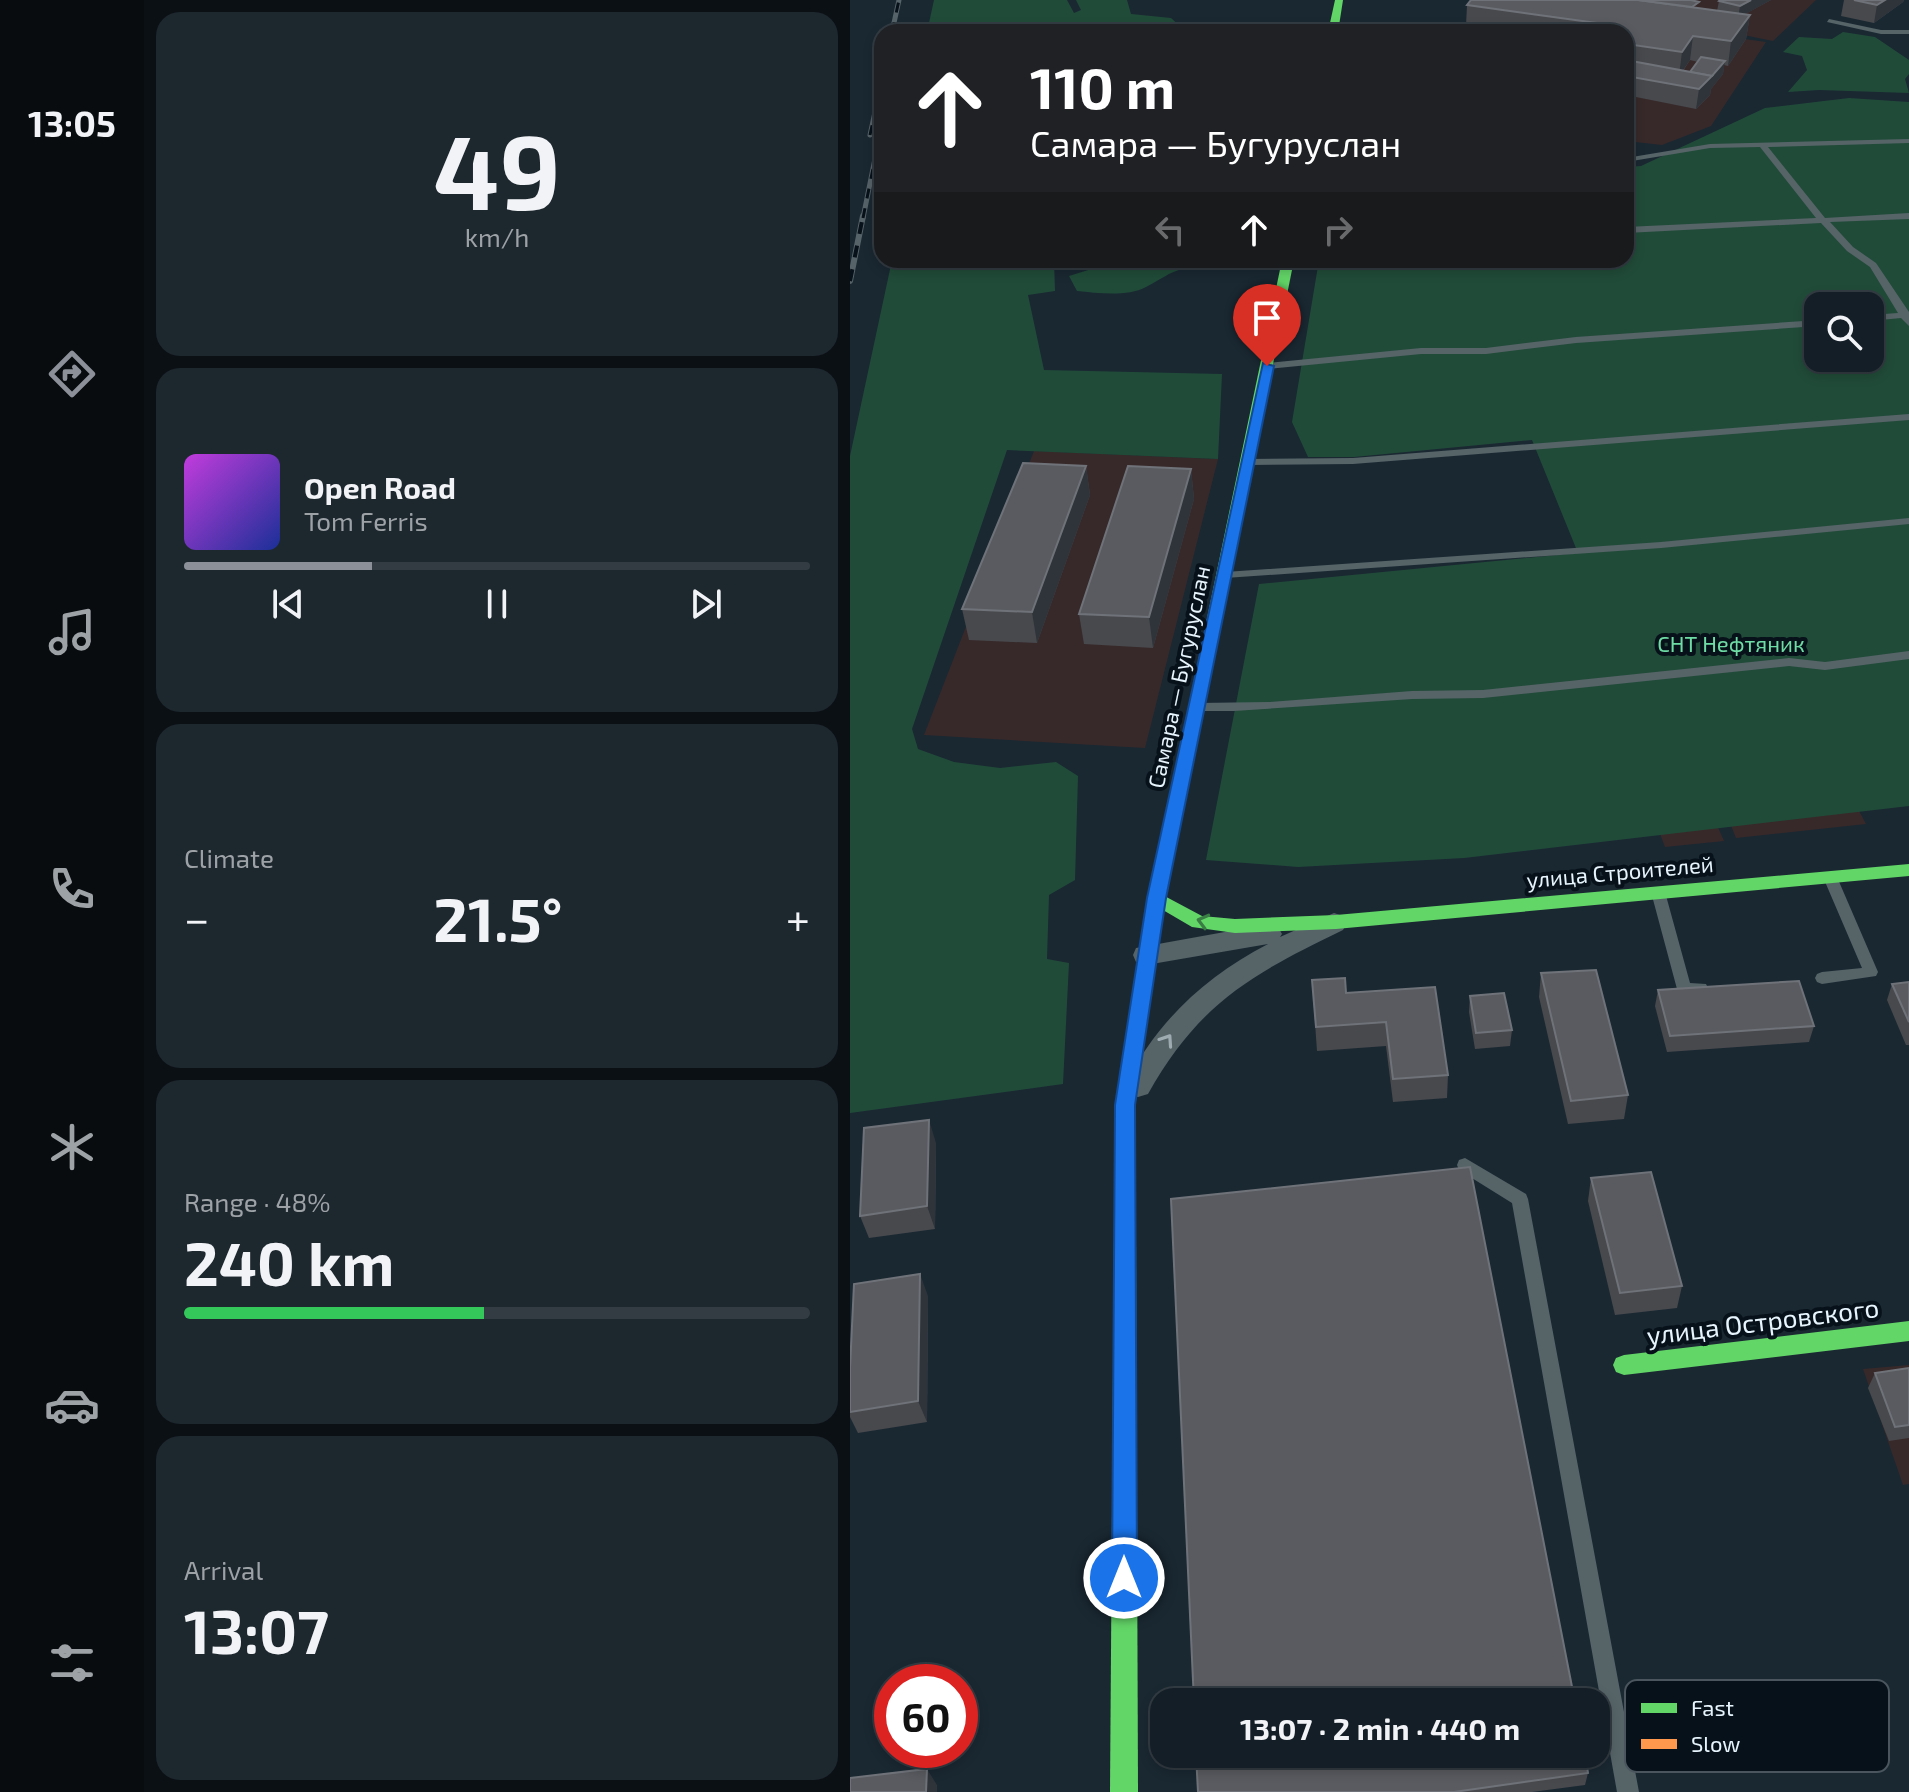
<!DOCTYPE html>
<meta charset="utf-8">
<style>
:root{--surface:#141e26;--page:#1d272e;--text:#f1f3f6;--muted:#9da2a7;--line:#333c43;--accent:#8c9099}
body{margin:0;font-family:"Exo 2",sans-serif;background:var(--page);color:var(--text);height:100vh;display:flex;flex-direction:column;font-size:30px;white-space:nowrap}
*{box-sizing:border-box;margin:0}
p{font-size:26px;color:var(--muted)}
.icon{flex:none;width:44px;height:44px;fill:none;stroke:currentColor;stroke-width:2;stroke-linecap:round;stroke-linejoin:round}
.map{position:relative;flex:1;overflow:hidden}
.panel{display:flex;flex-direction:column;gap:12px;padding:12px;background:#0b1015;width:706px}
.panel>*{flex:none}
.banner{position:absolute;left:24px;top:24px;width:760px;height:244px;border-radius:24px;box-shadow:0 4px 12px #0003,0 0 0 2px var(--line);background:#202124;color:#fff;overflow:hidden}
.buttons{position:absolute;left:954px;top:292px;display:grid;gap:16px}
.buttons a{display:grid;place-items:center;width:80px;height:80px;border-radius:16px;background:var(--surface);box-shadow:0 4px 12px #0003,0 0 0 2px var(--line);font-size:40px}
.speed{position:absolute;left:24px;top:1664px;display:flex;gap:16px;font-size:40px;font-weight:700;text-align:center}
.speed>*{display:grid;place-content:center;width:104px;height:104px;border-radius:50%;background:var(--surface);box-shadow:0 4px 12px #0003,0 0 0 2px var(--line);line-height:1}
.speed .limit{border:12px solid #d22;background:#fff;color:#111}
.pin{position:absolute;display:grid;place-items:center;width:68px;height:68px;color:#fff;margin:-82px -34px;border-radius:50% 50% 50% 0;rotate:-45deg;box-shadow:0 0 8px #0007}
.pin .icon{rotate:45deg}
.me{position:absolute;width:88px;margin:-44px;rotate:0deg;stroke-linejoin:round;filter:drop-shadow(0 0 6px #0008)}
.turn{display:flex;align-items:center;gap:28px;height:168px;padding:0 24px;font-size:36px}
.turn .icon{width:104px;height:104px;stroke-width:2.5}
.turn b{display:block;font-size:56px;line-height:68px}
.lanes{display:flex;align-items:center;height:76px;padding:0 24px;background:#0003;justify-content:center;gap:40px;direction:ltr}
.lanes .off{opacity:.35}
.big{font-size:60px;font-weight:700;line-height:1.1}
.panel .tile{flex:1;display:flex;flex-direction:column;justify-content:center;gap:12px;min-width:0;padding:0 28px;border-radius:24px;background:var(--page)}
.panel .dial{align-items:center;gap:0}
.dial b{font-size:104px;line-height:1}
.song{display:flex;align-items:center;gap:24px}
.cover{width:96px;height:96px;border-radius:12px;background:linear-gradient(135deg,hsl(290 70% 55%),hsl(230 70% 35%))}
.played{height:8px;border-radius:4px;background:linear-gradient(90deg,var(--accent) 30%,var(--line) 30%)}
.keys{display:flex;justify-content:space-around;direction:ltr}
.heat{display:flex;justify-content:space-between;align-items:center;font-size:44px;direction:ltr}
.charge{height:12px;border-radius:6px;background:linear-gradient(90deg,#34c759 48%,var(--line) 0)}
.trip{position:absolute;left:300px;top:1688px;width:460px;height:80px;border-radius:24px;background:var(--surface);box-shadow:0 4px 12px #0003,0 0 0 2px var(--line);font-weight:700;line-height:80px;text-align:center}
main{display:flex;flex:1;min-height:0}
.menu{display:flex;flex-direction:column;width:144px;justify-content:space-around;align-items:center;background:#080c0f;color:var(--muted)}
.menu .icon{width:56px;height:56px}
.menu .current{color:var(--accent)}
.menu b{font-size:36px;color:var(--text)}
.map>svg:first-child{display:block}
.industrial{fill:#37292a}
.green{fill:#214b39;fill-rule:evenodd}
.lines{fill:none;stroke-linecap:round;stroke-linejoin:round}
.lane{fill:#566468;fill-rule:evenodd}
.street{fill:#566468;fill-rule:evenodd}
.fast{fill:#63d668;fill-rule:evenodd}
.slow{fill:#ff974d;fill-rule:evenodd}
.rail-far1-casing{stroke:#566368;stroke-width:5}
.rail-casing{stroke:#566368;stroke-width:6}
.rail-far1{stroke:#071119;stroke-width:3;stroke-dasharray:10;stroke-linecap:butt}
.rail{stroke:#071119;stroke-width:4;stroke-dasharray:12;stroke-linecap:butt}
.wall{fill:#48494d;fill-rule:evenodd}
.shaded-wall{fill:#2e343a}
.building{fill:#595b60;stroke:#6f7379;stroke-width:2}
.oneway{stroke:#3a7d44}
.oneway2{stroke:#9eacb2}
.route{fill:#1a73e8;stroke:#114b97;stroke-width:2}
.labels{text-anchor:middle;stroke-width:8;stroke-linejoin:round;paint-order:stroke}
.park-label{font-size:22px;fill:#6edca5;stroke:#071119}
.street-label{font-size:22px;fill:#e7f4fd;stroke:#071119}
.near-street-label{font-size:26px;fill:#e7f4fd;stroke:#071119}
.key{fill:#071119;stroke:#4a555d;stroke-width:2}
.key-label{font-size:22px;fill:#e7f4fd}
</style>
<main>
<nav class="menu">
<b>13:05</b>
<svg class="icon current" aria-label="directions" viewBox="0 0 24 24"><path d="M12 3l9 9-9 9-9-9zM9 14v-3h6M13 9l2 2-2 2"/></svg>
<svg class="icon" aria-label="music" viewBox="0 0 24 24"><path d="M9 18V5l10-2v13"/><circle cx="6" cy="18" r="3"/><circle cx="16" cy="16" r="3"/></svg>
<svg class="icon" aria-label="phone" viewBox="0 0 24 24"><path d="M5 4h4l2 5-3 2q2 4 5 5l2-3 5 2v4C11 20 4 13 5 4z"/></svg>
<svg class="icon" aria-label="climate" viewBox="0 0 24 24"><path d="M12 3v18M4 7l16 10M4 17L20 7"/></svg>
<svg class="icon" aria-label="car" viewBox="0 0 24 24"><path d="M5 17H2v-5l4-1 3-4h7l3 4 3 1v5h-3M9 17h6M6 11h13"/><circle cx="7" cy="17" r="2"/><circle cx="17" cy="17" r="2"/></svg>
<svg class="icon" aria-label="filters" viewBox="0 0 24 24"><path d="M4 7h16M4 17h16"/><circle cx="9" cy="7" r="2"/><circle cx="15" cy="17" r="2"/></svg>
</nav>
<section class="panel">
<div class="tile dial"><b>49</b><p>km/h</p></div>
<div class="tile">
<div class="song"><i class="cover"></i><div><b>Open Road</b><p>Tom Ferris</p></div></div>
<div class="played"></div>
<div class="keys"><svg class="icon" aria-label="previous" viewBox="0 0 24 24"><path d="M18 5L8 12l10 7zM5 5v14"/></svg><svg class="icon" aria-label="pause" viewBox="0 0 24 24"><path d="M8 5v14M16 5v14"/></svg><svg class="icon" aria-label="next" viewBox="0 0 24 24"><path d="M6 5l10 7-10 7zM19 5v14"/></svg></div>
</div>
<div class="tile"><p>Climate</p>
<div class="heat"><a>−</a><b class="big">21.5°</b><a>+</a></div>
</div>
<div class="tile"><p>Range · 48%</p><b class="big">240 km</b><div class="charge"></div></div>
<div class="tile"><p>Arrival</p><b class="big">13:07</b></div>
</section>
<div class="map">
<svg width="1059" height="1792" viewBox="0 0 1059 1792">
<rect width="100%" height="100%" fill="#1a2832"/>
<g class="industrial">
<path d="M 656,0 L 966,0 L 923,41 L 835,23 Z"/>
<path d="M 636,3 L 916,42 L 861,126 L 812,145 L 776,141 L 776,32 L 608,32 Z"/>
<path d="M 184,451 L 368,459 L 295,748 L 74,735 Z"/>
<path d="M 1008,809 L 1016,824 L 886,838 L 880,823 Z"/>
<path d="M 867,825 L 874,841 L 815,847 L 809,831 Z"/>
<path d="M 1059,1365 L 1059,1484 L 1053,1485 L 1013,1369 Z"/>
</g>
<g class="green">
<path d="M 84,0 L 217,0 L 224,13 L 231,10 L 226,0 L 277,0 L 281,14 L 321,18 L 331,27 L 330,32 L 77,32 Z"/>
<path d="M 993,32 L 1025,37 L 1059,60 L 1059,74 L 1055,79 L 1059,93 L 969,90 L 938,92 L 957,70 L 952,56 L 933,52 L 949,37 L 982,39 Z"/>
<path d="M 999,98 L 1059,102 L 1059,806 L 614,858 L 448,867 L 356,860 L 409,584 L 728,553 L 682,440 L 504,457 L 458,457 L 442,422 L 469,260 L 776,260 L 776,167 L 791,166 L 915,108 ZM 968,306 L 1020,306 L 1020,358 L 968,358 Z"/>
<path d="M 42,260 L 204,260 L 205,291 L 178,295 L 194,370 L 372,374 L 368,459 L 157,450 L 62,729 L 68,749 L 104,762 L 150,768 L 206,762 L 228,776 L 225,880 L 199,895 L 197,959 L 219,963 L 213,1084 L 0,1113 L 0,456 Z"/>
<path d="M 249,260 L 378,260 C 365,267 350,264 335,268 C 317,273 312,279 296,287 C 277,297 248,293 227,291 L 219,276 L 251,266 Z"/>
</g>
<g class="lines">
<g class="lane">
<path d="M 979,19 L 1031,30 L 1059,30 L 1059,34 L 1031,34 L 977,22 Z"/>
<path d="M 485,23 L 487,26 L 461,32 L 447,32 Z"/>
<path d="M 1059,139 L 1059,143 L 918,147 L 975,218 L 1059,213 L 1059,219 L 980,222 L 1003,247 L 1026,263 L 1059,312 L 1059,326 L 1051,318 L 1020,321 L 1020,315 L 1048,313 L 1020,267 L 997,251 L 971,223 L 776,233 L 776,227 L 966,218 L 910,147 L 860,148 L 776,162 L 776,158 L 860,144 Z"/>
<path d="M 968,320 L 968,326 L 726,343 L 636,354 L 571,354 L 417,369 L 412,366 L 417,363 L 571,348 L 636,348 L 726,337 Z"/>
<path d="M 1059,414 L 1059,420 L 503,464 L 398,465 L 393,462 L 398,459 L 503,458 Z"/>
<path d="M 1059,518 L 1059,524 L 811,548 L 375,578 L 369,575 L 375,572 L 811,542 Z"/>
<path d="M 1059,651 L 1059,659 L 975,670 L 939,666 L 633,698 L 562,699 L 384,711 L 348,711 L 342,707 L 348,703 L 419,702 L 562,691 L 633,690 L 939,658 L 975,662 Z"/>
<path d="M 980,872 L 987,877 L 1028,972 L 1026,976 L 972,984 L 967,982 L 965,978 L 967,974 L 972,972 L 1012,968 L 973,877 Z"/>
<path d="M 808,887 L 815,892 L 840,983 L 856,984 L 858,988 L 856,992 L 834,995 L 829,993 L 827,989 L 801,892 Z"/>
<path d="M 615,1158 L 676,1194 L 678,1199 L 789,1792 L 767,1792 L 662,1203 L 609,1170 L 607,1165 L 609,1160 Z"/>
</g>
<path class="street" d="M 484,913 L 493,916 L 497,923 L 493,930 C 402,974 349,1003 298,1094 L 288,1097 L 278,1094 L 274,1086 C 307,1022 353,978 418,944 L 296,965 L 286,962 L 283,955 L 286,948 L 419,924 L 428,927 L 432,934 L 430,937 Z"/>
<g class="fast">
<path d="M 485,0 L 493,0 L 488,32 L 478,32 Z"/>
<path d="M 432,260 L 444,260 L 340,776 L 332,782 L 324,776 Z"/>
<path d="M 1059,864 L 1059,876 L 486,929 L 385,933 L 342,927 L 301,903 L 298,898 L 307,892 L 352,916 L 385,919 L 486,915 Z"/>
<path d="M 275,1229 L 283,1231 L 286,1238 L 288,1792 L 260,1792 L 264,1238 L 267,1231 Z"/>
<path d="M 1059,1321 L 1059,1341 L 774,1375 L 766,1372 L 763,1365 L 766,1358 L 774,1355 Z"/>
</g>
<path class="slow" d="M 332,770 L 340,776 L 316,898 L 285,1105 L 286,1238 L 283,1245 L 275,1247 L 267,1245 L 264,1238 L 265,1105 L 298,898 L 324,776 Z"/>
<defs>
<g id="rail-far1">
<path d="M 42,32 L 49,0"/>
<path d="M 20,135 L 32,80"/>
<path d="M 13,218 L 32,124"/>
</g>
<path id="rail" d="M 0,281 L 13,216"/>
</defs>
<use href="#rail-far1" class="rail-far1-casing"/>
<use href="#rail" class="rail-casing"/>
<use href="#rail-far1" class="rail-far1"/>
<use href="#rail" class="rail"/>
</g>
<g class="wall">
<path d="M 921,0 L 895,14 L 900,15 L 896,39 L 878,66 L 874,65 L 873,74 L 861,89 L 860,95 L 846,109 L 776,95 L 776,32 L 640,32 L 629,30 L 629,32 L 594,32 L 616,26 L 617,5 L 849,8 L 867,11 L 869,1 ZM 840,60 L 848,62 L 840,72 L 833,71 Z"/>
<path d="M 994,0 L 1054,0 L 1053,2 L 1024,23 L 991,16 Z"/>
<path d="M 236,466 L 240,495 L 187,643 L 119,640 L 112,609 Z"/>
<path d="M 341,469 L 344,499 L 303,648 L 234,644 L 229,614 Z"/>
<path d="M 691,973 L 778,1095 L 774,1119 L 718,1124 L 689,997 Z"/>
<path d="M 462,980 L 496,993 L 585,987 L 598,1075 L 597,1098 L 543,1102 L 536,1046 L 467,1051 Z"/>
<path d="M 1059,982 L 1059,1045 L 1056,1045 L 1037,1000 L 1042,984 Z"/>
<path d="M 808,990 L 964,1026 L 959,1042 L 817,1052 L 805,1006 Z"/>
<path d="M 620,996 L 662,1030 L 660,1046 L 625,1049 L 619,1012 Z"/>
<path d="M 86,1143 L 85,1229 L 19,1238 L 10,1216 Z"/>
<path d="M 741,1178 L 832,1286 L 827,1308 L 765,1315 L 738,1201 Z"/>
<path d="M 78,1296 L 77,1422 L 8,1433 L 0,1417 L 0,1368 Z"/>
<path d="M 1059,1368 L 1059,1438 L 1039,1441 L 1018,1388 L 1025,1373 Z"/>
<path d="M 738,1773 L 735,1785 L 682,1792 L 348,1792 Z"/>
</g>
<g class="shaded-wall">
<path d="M 901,0 L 921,0 L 888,18 L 890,6 Z"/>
<path d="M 1035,0 L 1054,0 L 1053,2 L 1024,23 L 1027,5 Z"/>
<path d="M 900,15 L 896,39 L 878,66 L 881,41 Z"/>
<path d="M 843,36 L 840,60 L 829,76 L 832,52 Z"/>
<path d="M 875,61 L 873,74 L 861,89 L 860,95 L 846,109 L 849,89 Z"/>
<path d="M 236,466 L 240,495 L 187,643 L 182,612 Z"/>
<path d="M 341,469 L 344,499 L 303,648 L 299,617 Z"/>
<path d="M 79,1120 L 86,1143 L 85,1229 L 77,1206 Z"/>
<path d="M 70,1274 L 78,1296 L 77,1422 L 68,1401 Z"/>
<path d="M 77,1769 L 87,1785 L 87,1792 L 76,1792 Z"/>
</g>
<g class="building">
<path d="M 621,0 L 788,0 L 900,15 L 881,41 L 843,36 L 832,52 L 776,44 L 776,32 L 739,32 L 747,23 L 617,5 Z"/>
<path d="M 788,0 L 841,0 L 849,2 L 842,7 Z"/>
<path d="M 870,0 L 901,0 L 890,6 L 869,1 Z"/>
<path d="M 1004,0 L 1035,0 L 1027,5 Z"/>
<path d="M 605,24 L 629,28 L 624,32 L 594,32 Z"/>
<path d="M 851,57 L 875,61 L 862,76 L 840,72 Z"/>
<path d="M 776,60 L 862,76 L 849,89 L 776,76 Z"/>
<path d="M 173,463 L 236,466 L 182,612 L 112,609 Z"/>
<path d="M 278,466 L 341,469 L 299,617 L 229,614 Z"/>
<path d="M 746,970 L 778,1095 L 721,1101 L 691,973 Z"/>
<path d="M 495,978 L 496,993 L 585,987 L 598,1075 L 543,1079 L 536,1022 L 466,1027 L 462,980 Z"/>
<path d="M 949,981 L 964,1026 L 820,1036 L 808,990 Z"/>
<path d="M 1059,982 L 1059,1022 L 1042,984 Z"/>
<path d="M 654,993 L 662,1030 L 626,1033 L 620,996 Z"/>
<path d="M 79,1120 L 77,1206 L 10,1216 L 14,1128 Z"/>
<path d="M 620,1167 L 725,1702 L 344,1702 L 321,1199 Z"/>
<path d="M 801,1172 L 832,1286 L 770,1293 L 741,1178 Z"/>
<path d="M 70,1274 L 68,1401 L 0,1412 L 0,1368 L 4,1284 Z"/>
<path d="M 1059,1368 L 1059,1425 L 1045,1427 L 1025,1373 Z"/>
<path d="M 346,1754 L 735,1754 L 738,1773 L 604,1792 L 348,1792 Z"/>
<path d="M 77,1769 L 76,1792 L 0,1792 L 0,1778 Z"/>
</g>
<defs><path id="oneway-chevron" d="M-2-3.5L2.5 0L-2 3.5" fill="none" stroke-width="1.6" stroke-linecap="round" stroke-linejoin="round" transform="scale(2)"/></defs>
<use class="oneway" href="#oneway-chevron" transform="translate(353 921) rotate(-165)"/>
<use class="oneway2" href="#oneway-chevron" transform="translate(317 1040) rotate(-56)"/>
<path class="route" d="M 413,363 L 424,366 L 316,898 L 285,1105 L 287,1578 L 283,1587 L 274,1591 L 265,1587 L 262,1578 L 265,1105 L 297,898 Z"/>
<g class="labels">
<g class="park-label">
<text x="881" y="652">СНТ Нефтяник</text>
</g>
<g class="street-label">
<text transform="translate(329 677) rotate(-78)" y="8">Самара — Бугуруслан</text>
<text transform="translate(770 872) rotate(-5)" y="8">улица Строителей</text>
</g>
<g class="near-street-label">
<text transform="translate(913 1322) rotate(-7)" y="9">улица Островского</text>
</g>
</g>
<rect x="775" y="1680" width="264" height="92" rx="12" class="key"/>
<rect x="791" y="1703" width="36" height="10" fill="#63d668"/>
<rect x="791" y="1739" width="36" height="10" fill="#ff974d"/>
<g class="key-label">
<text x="841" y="1716">Fast</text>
<text x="841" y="1752">Slow</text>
</g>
</svg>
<div class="buttons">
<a><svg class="icon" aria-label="search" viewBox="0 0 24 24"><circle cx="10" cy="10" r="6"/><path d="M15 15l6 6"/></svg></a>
</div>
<div class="speed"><div class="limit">60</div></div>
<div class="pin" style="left:417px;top:366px;background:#d93025"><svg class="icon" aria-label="arrive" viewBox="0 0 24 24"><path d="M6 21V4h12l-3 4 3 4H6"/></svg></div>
<svg class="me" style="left:274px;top:1578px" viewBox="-20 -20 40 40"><circle r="17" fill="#1a73e8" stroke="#fff" stroke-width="3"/><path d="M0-11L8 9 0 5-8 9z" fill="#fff"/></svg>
<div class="trip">13:07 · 2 min · 440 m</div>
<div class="banner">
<div class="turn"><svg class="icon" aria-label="ahead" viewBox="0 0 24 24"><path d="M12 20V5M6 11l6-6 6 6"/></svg><div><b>110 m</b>Самара — Бугуруслан</div></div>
<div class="lanes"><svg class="icon off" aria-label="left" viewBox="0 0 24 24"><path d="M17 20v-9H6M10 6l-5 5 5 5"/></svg><svg class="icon" aria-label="ahead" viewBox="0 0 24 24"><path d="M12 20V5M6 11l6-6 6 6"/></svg><svg class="icon off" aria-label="right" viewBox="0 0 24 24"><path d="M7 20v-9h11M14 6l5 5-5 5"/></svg></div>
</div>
</div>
</main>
